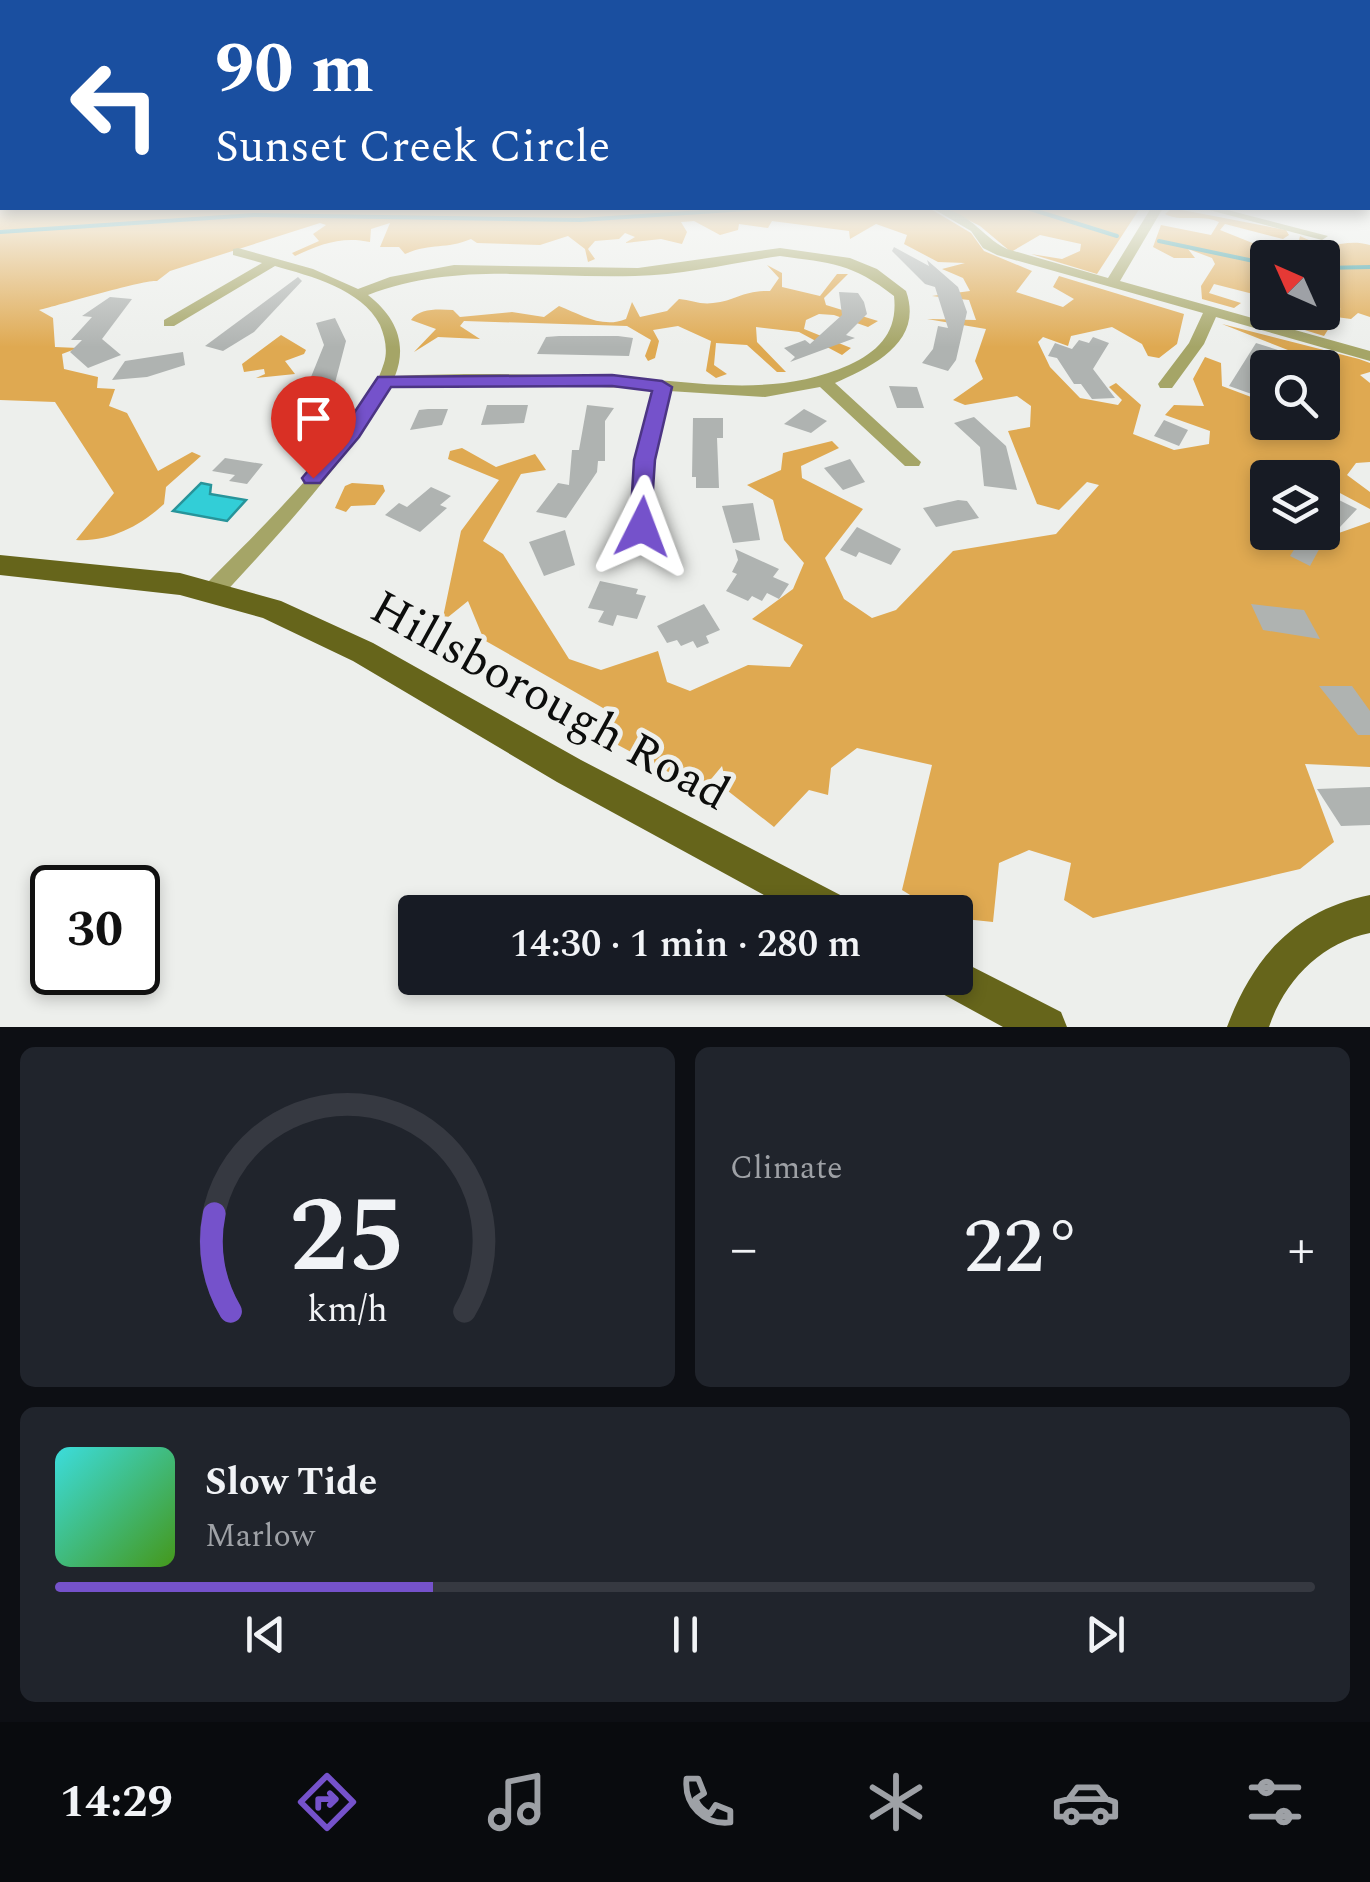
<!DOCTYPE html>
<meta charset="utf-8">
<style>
:root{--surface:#171b24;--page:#20242c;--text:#f1f3f6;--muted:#9ea1a6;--line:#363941;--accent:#7552cb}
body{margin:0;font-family:Spectral,serif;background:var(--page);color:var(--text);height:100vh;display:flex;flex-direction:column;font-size:38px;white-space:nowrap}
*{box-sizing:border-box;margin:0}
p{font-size:32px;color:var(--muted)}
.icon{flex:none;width:55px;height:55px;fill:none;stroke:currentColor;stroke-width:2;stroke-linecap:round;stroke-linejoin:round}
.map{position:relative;height:1027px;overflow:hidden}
.sheet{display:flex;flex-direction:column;gap:20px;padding:20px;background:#0d0f14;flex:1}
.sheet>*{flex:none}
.banner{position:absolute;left:0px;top:0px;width:1370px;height:210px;box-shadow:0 5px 15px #0003;background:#1a4fa0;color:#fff;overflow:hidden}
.needle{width:65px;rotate:315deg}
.buttons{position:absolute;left:1250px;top:240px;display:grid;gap:20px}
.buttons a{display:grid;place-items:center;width:90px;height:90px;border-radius:10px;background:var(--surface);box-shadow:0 5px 15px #0003;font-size:50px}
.speed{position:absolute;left:30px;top:865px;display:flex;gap:20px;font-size:50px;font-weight:700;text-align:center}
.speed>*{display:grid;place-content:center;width:130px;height:130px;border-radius:50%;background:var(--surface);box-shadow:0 5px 15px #0003;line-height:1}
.speed .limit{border:5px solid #111;border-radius:15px;background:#fff;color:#111}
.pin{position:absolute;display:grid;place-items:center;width:85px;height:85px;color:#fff;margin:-102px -42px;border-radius:50% 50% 50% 0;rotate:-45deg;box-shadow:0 0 10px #0007}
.pin .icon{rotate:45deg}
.me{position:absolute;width:110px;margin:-55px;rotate:3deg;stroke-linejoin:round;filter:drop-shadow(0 0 8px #0008)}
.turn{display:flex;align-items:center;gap:35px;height:210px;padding:0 50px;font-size:45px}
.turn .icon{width:130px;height:130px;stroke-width:2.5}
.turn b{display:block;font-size:70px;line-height:85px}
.big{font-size:75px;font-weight:600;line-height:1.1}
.sheet .tile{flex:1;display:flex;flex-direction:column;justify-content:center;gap:15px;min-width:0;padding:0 35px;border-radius:15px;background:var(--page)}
.sheet .dial{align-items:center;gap:0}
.dial svg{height:260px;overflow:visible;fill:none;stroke:var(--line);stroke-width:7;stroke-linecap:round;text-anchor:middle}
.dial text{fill:var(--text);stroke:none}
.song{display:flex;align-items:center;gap:30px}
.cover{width:120px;height:120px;border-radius:15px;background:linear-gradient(135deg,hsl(180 70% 55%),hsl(100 70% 35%))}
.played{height:10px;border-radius:5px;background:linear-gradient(90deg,var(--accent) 30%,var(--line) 30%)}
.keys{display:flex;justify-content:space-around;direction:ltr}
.heat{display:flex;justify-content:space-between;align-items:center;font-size:55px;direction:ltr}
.sheet .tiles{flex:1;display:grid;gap:20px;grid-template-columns:1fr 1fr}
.tile:last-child{grid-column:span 2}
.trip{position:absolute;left:398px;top:895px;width:575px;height:100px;border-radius:10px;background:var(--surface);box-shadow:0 5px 15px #0003;font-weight:600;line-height:100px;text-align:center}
.menu{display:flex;height:160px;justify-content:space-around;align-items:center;background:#090b0e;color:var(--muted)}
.menu .icon{width:70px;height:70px}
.menu .current{color:var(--accent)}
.menu b{font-size:45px;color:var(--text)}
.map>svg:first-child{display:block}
.forest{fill:#dfa951}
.water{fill:#32ced7;stroke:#27949a;stroke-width:2.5}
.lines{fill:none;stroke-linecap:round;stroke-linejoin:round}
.stream{stroke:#27949a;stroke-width:4}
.building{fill:#afb3b1}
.minor{fill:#a5a567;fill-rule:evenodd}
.major{fill:#66651b;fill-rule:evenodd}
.route{fill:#7552cb;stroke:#4c3584;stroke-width:2.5}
.labels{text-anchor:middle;stroke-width:10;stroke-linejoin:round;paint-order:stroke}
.near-street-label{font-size:48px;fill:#0c0d0c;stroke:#edefec}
</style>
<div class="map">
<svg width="1370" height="1027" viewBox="0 0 1370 1027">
<rect width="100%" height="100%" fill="#edefec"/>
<g class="forest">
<path d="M 0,203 L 2,208 L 929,208 L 971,233 L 984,251 L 1032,271 L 1016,292 L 1063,307 L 1074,299 L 1053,287 L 1059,276 L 1184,314 L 1177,344 L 1159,358 L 1148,356 L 1142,344 L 1112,327 L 1071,336 L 1068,346 L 1043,337 L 1038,342 L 1050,367 L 1080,398 L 1118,405 L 1122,400 L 1109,387 L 1116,383 L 1141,405 L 1133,434 L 1174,450 L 1209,444 L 1210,431 L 1165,415 L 1174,405 L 1204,406 L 1193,379 L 1205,357 L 1221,363 L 1222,386 L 1267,403 L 1268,422 L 1322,422 L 1322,368 L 1274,367 L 1293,352 L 1222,324 L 1359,359 L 1370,363 L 1370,372 L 1360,375 L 1370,383 L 1370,462 L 1356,463 L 1347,475 L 1370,492 L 1370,509 L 1323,484 L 1322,478 L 1268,478 L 1268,532 L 1322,532 L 1323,526 L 1336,534 L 1370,522 L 1370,767 L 1305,764 L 1334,842 L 1300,869 L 1093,918 L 1064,900 L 1071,863 L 1029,850 L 999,863 L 993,922 L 955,918 L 955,912 L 938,912 L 902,890 L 932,765 L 857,748 L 831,768 L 828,795 L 809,790 L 774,827 L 728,791 L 722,766 L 702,790 L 618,745 L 603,708 L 484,640 L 468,601 L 442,622 L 461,531 L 499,480 L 448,459 L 450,451 L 462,448 L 496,467 L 535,454 L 546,470 L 521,474 L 483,541 L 503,554 L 569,659 L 601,670 L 658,651 L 667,682 L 690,691 L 748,665 L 790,667 L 803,645 L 752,619 L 793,589 L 804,563 L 784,540 L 773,500 L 747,485 L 781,470 L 783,453 L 832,441 L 839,448 L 801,466 L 802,478 L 863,509 L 825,558 L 844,599 L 872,618 L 896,610 L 953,551 L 1056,534 L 1099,485 L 1087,482 L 1059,510 L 1037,504 L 1008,431 L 1030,427 L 1031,406 L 1017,396 L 965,405 L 953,400 L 983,379 L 975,361 L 986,329 L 927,319 L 976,320 L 969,300 L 932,296 L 970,291 L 963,278 L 942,269 L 965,263 L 938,262 L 904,244 L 907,235 L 876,224 L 850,239 L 849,231 L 772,221 L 768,228 L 739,224 L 738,230 L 720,235 L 694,221 L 681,222 L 687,232 L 682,244 L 661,239 L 625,243 L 635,237 L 625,233 L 619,239 L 595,241 L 588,249 L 595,259 L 588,262 L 585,249 L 568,236 L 540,245 L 477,243 L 471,239 C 445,250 433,242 405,254 L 399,247 L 380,247 L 390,223 L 371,229 L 370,242 C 342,236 320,244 295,256 L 292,253 L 319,241 L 313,234 L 326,225 L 320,223 L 170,271 L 157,281 C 146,279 59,305 39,310 L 53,318 L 55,347 L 78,348 L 62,354 L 64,369 L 98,377 L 97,388 L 115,389 L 109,406 L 127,413 L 158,471 L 192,452 L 201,456 L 166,487 L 164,504 C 140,526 110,542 76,540 L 114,493 L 55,402 L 0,400 Z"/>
<path d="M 945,208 L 1140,208 L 1097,274 L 1031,254 L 1062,259 L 1080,251 L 1081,244 L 1040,235 L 1011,252 L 980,226 Z"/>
<path d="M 1172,208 L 1286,230 L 1289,235 L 1283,239 L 1225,224 L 1220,230 L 1260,246 L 1250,250 L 1267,261 L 1265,318 L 1256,314 L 1261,296 L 1214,284 L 1209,293 L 1241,303 L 1234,308 L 1202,299 L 1201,286 L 1215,264 L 1212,258 L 1188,249 L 1195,258 L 1174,258 L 1153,247 L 1161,225 L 1211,235 L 1219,222 C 1201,213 1181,223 1165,214 Z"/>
<path d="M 1300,236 C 1335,254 1341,237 1370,245 L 1370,317 L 1358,313 L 1351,319 L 1336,317 L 1324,336 L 1282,323 L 1279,316 L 1284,314 L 1321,322 L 1327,313 L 1341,309 L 1323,303 L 1323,263 L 1330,264 L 1338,256 L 1298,244 Z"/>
<path d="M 767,265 L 782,273 L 782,287 L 820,296 L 837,274 L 848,274 L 824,298 L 826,305 L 878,321 L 868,327 L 834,315 L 819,314 L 806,320 L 804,329 L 851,348 L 842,355 L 799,332 L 756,327 L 757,342 L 786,372 L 777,372 L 747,345 L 716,343 L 714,365 L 727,374 L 716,378 L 706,371 L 711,341 L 678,326 L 653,330 L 659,341 L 655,358 L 648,361 L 645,356 L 651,340 L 627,326 L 464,321 L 460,326 L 480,339 L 438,337 L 414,352 L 436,329 L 411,320 C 419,308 438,309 453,310 L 460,317 L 512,312 L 544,317 L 559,306 C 580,314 602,329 626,319 L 632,302 L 640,317 L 667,311 L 679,299 C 691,300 701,305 713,303 C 736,301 743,290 770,291 L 779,278 Z"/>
<path d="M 281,335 L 306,350 L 304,354 L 285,361 L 295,374 L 256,378 L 265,374 L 264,369 L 244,372 L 242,364 Z"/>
<path d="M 352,483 L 383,485 L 385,491 L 375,505 L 351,506 L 346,512 L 335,508 L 345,486 Z"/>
</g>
<path class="water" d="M 201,483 L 211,485 L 210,494 L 246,500 L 227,521 L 173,511 Z"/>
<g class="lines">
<g class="stream">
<path d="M 1027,208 L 1117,236"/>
<path d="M 0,232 L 254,215 L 580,220 L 762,208"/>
<path d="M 1159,241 L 1268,264"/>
<path d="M 1322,268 L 1370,267"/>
</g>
</g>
<g class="building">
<path d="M 894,247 L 929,266 L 927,260 L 958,287 L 967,312 L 956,360 L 948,371 L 922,363 L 933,349 L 938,326 L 948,328 L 935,287 L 925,284 L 892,251 Z"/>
<path d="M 298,277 L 302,281 L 254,332 L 223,351 L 205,346 Z"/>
<path d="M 839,292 L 858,293 L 864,302 L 867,314 L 846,335 L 855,338 L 790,362 L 795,357 L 784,348 L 805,340 L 810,344 L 842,315 Z"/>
<path d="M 110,297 L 132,299 L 102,339 L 121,355 L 88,368 L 70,352 L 82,340 L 71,340 L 92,317 L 82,316 Z"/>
<path d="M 335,318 L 346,341 L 335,383 L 326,403 L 300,404 L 324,345 L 316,323 Z"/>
<path d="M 559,336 L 618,336 L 633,338 L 629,356 L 537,354 L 546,337 Z"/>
<path d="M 1093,337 L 1109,343 L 1093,369 L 1115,398 L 1092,399 L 1081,384 L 1074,384 L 1057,358 L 1048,356 L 1055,343 L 1072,349 L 1079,340 L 1089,343 Z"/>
<path d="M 1256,343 L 1278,350 L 1268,368 L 1263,398 L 1229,386 Z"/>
<path d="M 183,352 L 185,365 L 147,377 L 112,380 L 125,361 Z"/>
<path d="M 889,386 L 917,387 L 924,408 L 897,408 Z"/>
<path d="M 487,405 L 528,405 L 524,423 L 481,425 Z"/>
<path d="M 587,405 L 614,408 L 605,421 L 605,461 L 598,461 L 597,472 L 566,518 L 536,512 L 558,483 L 569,485 L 572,450 L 579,450 Z"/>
<path d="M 428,409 L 448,409 L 442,425 L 410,430 L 419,410 Z"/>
<path d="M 804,409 L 827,421 L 811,433 L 784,424 Z"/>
<path d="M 974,417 L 1006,446 L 1017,490 L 984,486 L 980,447 L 954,423 Z"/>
<path d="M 693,418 L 723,418 L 723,438 L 717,438 L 719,488 L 696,488 L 696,477 L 692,477 Z"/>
<path d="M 1164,420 L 1188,430 L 1179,446 L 1154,436 Z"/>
<path d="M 225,458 L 263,464 L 247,484 L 229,481 L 235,475 L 212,471 Z"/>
<path d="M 850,459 L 865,482 L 843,490 L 824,468 Z"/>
<path d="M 431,487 L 451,496 L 440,505 L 447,508 L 420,532 L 385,515 L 399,503 L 407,507 Z"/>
<path d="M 1331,496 L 1357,509 L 1340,527 L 1333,523 L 1322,543 L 1322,504 Z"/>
<path d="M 958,500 L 967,501 L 979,518 L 936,527 L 923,508 Z"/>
<path d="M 753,503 L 760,540 L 733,543 L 722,506 Z"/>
<path d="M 857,527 L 901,549 L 891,565 L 859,552 L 856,557 L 840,550 Z"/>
<path d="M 565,530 L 575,565 L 544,576 L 529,542 Z"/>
<path d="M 1303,535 L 1322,544 L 1310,566 L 1290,556 Z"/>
<path d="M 735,549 L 779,569 L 773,577 L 789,584 L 779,599 L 767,593 L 762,601 L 752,596 L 748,601 L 726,591 L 737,574 L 732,572 L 738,560 Z"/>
<path d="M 600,581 L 638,589 L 636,594 L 646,596 L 637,619 L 617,615 L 613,626 L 598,622 L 604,611 L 588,608 Z"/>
<path d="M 704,604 L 720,630 L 706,636 L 709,643 L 697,648 L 693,641 L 681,646 L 677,640 L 667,643 L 657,626 Z"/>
<path d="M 1251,604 L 1304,610 L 1320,639 L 1263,630 Z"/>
<path d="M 1319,686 L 1352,686 L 1370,711 L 1370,735 L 1358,735 Z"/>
<path d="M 1370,787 L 1370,825 L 1341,826 L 1317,789 Z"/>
</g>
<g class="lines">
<g class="minor">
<path d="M 932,208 C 967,206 980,236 1007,249 L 1108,278 L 1151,208 L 1163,208 L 1120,281 L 1370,351 L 1370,361 L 1216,317 L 1204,344 L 1172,388 L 1160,388 L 1158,384 L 1189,343 L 1203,313 L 997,255 L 983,248 L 971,231 Z"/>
<path d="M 1202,208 L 1220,208 L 1328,236 L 1322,240 Z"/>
<path d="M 238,248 L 313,269 L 358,289 L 390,277 L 454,265 L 638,268 L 780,248 L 850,258 L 877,269 L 906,291 C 924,342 873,366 835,383 L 921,462 L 919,466 L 905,466 L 820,387 L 765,397 L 669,391 L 654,460 L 652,527 L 642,534 L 632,527 L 636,460 L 653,389 L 523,384 L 391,386 C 345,463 283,530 222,596 L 214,599 L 206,596 L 203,590 L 206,584 C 257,532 364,430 384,363 C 388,350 385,337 380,325 C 362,289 310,276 275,266 L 174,326 L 164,326 L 164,320 L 262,263 L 233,255 L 233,249 ZM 780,256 C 831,263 852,263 894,296 C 898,331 880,351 849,365 C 768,401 686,379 601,376 C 532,374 464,373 395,376 C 408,343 395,316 368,295 C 458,261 542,279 635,276 C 683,275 732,263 780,256 Z"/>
</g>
<g class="major">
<path d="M 0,555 L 180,573 L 281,601 L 373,643 L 581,760 L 846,898 L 851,912 L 795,912 L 557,782 L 353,661 L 263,618 L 180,595 L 0,575 Z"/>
<path d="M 1370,895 L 1370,933 C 1321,943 1285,980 1269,1027 L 1227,1027 C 1253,957 1295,910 1370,895 Z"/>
<path d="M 955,958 L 1061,1012 L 1067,1027 L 1003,1027 L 939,992 L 933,978 L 955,978 Z"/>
</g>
</g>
<linearGradient id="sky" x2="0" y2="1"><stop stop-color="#5fbee1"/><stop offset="0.59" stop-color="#f7f8f6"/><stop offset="1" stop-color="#f7f8f6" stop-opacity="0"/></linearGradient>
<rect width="1370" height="347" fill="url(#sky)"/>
<path class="route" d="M 612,375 L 662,381 L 672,387 L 655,460 L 650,533 L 642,535 L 630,527 L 634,460 L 652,391 L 612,386 L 391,387 L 359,437 L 320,483 L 305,483 L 302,478 L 344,428 L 378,377 Z"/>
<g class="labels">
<g class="near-street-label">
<text transform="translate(551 699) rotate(29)" y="17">Hillsborough Road</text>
</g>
</g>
</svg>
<div class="buttons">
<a><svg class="needle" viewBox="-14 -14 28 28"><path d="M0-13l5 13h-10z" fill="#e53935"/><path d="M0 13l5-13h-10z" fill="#9ea1a6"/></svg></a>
<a><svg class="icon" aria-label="search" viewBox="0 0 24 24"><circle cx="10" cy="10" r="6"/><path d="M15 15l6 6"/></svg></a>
<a><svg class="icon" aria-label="layers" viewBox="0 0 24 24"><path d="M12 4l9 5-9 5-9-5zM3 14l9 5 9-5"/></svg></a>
</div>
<div class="speed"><div class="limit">30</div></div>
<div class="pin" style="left:313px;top:478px;background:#d93025"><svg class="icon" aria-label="arrive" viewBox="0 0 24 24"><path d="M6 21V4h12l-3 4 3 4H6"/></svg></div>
<svg class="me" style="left:642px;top:527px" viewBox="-20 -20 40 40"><path d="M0-17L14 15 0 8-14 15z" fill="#7552cb" stroke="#fff" stroke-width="4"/></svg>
<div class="trip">14:30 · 1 min · 280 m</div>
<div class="banner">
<div class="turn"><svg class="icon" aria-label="left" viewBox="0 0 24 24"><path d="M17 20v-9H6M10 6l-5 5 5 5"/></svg><div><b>90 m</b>Sunset Creek Circle</div></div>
</div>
</div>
<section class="sheet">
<div class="tiles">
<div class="tile dial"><svg viewBox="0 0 100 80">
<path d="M14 69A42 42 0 1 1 86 69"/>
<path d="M14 69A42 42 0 0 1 9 39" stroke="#7552cb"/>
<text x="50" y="56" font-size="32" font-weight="700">25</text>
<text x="50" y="72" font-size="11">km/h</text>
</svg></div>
<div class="tile"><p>Climate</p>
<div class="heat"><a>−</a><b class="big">22°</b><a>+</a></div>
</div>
<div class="tile">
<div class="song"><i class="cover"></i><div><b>Slow Tide</b><p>Marlow</p></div></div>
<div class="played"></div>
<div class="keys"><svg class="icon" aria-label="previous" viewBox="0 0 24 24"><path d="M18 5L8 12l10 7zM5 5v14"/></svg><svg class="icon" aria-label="pause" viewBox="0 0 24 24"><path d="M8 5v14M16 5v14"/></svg><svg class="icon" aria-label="next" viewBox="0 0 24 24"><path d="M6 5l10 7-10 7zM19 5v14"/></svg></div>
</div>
</div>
</section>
<nav class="menu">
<b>14:29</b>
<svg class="icon current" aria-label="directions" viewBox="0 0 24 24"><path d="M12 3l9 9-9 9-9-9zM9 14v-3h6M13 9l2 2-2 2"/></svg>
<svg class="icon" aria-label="music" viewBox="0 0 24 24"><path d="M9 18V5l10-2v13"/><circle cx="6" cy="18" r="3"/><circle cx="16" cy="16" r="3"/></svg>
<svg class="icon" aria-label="phone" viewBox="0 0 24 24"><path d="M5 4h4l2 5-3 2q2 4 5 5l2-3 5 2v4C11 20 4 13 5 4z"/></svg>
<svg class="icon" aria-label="climate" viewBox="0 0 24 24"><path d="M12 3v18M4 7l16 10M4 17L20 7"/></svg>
<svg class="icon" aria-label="car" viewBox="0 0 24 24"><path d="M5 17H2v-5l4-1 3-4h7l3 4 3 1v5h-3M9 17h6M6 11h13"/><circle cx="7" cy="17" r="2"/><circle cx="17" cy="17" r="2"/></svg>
<svg class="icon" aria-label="filters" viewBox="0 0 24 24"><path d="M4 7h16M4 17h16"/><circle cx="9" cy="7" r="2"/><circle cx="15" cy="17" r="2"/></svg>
</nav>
